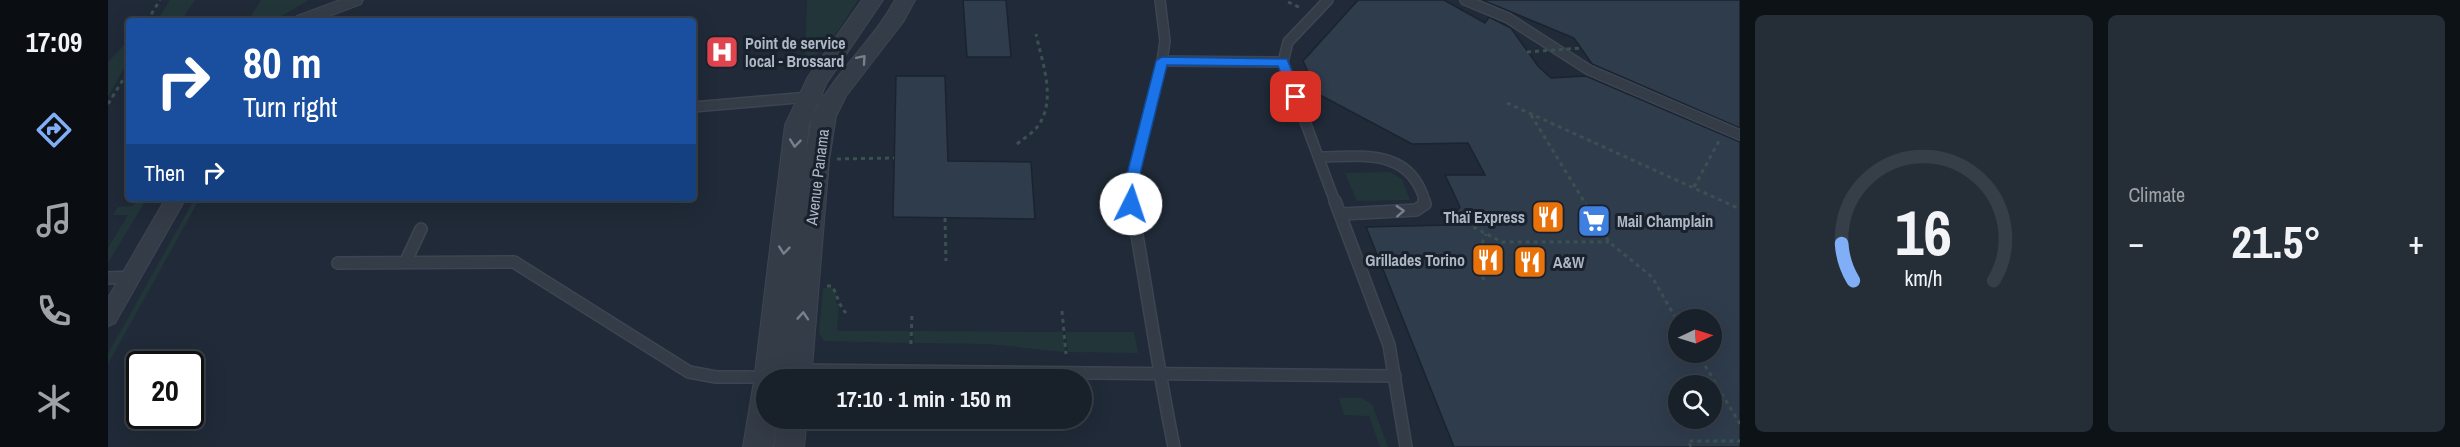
<!DOCTYPE html>
<meta charset="utf-8">
<style>
:root{--surface:#18202a;--page:#252d36;--text:#f1f3f6;--muted:#9fa3a8;--line:#363e47;--accent:#81aff7}
body{margin:0;font-family:"Archivo Narrow",sans-serif;background:var(--page);color:var(--text);height:100vh;display:flex;flex-direction:column;font-size:22px;white-space:nowrap}
*{box-sizing:border-box;margin:0}
p{font-size:20px;color:var(--muted)}
.icon{flex:none;width:33px;height:33px;fill:none;stroke:currentColor;stroke-width:2;stroke-linecap:round;stroke-linejoin:round}
.map{position:relative;flex:1;overflow:hidden}
.side{display:flex;flex-direction:column;gap:15px;padding:15px;background:#0d1217;width:720px}
.side>*{flex:none}
.hud{position:absolute;left:18px;top:18px;width:570px;height:183px;border-radius:6px;box-shadow:0 6px 24px #0002,0 0 0 2px var(--line);background:#1a4fa0;color:#fff;overflow:hidden}
.needle{width:39px;rotate:86deg}
.controls{position:absolute;left:1560px;top:309px;display:grid;gap:12px}
.controls a{display:grid;place-items:center;width:54px;height:54px;border-radius:50%;background:var(--surface);box-shadow:0 6px 24px #0002,0 0 0 2px var(--line);font-size:30px}
.speed{position:absolute;left:18px;top:351px;display:flex;gap:12px;font-size:30px;font-weight:700;text-align:center}
.speed>*{display:grid;place-content:center;width:78px;height:78px;border-radius:50%;background:var(--surface);box-shadow:0 6px 24px #0002,0 0 0 2px var(--line);line-height:1}
.speed .limit{border:3px solid #111;border-radius:9px;background:#fff;color:#111}
.pin{position:absolute;display:grid;place-items:center;width:51px;height:51px;color:#fff;margin:-26px;border-radius:12px;box-shadow:0 3px 9px #0006}
.me{position:absolute;width:66px;margin:-33px;rotate:4deg;stroke-linejoin:round;filter:drop-shadow(0 0 4px #0008)}
.turn{display:flex;align-items:center;gap:21px;height:126px;padding:0 18px;font-size:27px}
.turn .icon{width:78px;height:78px;stroke-width:2.5}
.turn b{display:block;font-size:42px;line-height:51px}
.then{display:flex;align-items:center;height:57px;padding:0 18px;background:#0003;gap:12px;font-size:22px}
.big{font-size:45px;font-weight:800;line-height:1.1}
.side .card{flex:1;display:flex;flex-direction:column;justify-content:center;gap:9px;min-width:0;padding:0 21px;border-radius:9px;background:var(--page)}
.side .dial{align-items:center;gap:0}
.dial svg{height:156px;overflow:visible;fill:none;stroke:var(--line);stroke-width:7;stroke-linecap:round;text-anchor:middle}
.dial text{fill:var(--text);stroke:none}
.heat{display:flex;justify-content:space-between;align-items:center;font-size:33px;direction:ltr}
.side .tiles{flex:1;display:grid;gap:15px;grid-template-columns:repeat(2,1fr)}
.trip{position:absolute;left:648px;top:369px;width:336px;height:60px;border-radius:30px;background:var(--surface);box-shadow:0 6px 24px #0002,0 0 0 2px var(--line);font-weight:800;line-height:60px;text-align:center}
main{display:flex;flex:1;min-height:0}
.tab-bar{display:flex;flex-direction:column;width:108px;justify-content:space-around;align-items:center;background:#0a0d11;color:var(--muted)}
.tab-bar .icon{width:42px;height:42px}
.tab-bar .active{color:var(--accent)}
.tab-bar b{font-size:27px;color:var(--text)}
.map>svg:first-child{display:block}
.green{fill:#223639}
.building{fill:#2f3c4c;stroke:#1b232f;stroke-width:1.5;fill-rule:evenodd}
.lines{fill:none;stroke-linecap:round;stroke-linejoin:round}
.service-far1-casing{stroke:#3d4552;stroke-width:12}
.service-casing{stroke:#3d4552;stroke-width:14}
.minor-casing{stroke:#3d4552;stroke-width:2}
.tertiary-casing{stroke:#3d4552;stroke-width:2}
.path{stroke:#3b5051;stroke-width:3;stroke-dasharray:4 4;stroke-linecap:butt}
.service-far1{stroke:#343c48;stroke-width:9}
.service{stroke:#343c48;stroke-width:11}
.minor{fill:#343c48;fill-rule:evenodd}
.tertiary{fill:#343c48;fill-rule:evenodd}
.path-bridge{stroke:#3b5051;stroke-width:3;stroke-dasharray:4 4;stroke-linecap:butt}
.oneway{stroke:#77808d}
.route{fill:#1a73e8;stroke:#114b97;stroke-width:1.5}
.labels{text-anchor:middle;stroke-width:6;stroke-linejoin:round;paint-order:stroke}
.poi-label{font-size:16px;font-weight:bold;fill:#aeb7c5;stroke:#19212d;text-anchor:start}
.street-label{font-size:16px;fill:#aeb7c5;stroke:#19212d}
</style>
<main>
<nav class="tab-bar">
<b>17:09</b>
<svg class="icon active" aria-label="directions" viewBox="0 0 24 24"><path d="M12 3l9 9-9 9-9-9zM9 14v-3h6M13 9l2 2-2 2"/></svg>
<svg class="icon" aria-label="music" viewBox="0 0 24 24"><path d="M9 18V5l10-2v13"/><circle cx="6" cy="18" r="3"/><circle cx="16" cy="16" r="3"/></svg>
<svg class="icon" aria-label="phone" viewBox="0 0 24 24"><path d="M5 4h4l2 5-3 2q2 4 5 5l2-3 5 2v4C11 20 4 13 5 4z"/></svg>
<svg class="icon" aria-label="climate" viewBox="0 0 24 24"><path d="M12 3v18M4 7l16 10M4 17L20 7"/></svg>
</nav>
<div class="map">
<svg width="1632" height="447" viewBox="0 0 1632 447">
<rect width="100%" height="100%" fill="#202a38"/>
<g class="green">
<path d="M 62,0 L 87,0 L 73,21 L 49,21 Z"/>
<path d="M 153,0 L 201,0 L 165,21 L 140,21 Z"/>
<path d="M 699,0 L 750,0 L 729,32 L 692,73 L 697,59 Z"/>
<path d="M 21,40 L 21,59 L 0,97 L 0,62 Z"/>
<path d="M 1282,172 L 1294,179 L 1302,200 L 1249,201 L 1237,173 Z"/>
<path d="M 30,198 L 39,198 L 0,263 L 0,248 L 20,215 L 5,215 L 10,207 L 25,206 Z"/>
<path d="M 87,198 L 92,198 L 0,364 L 0,354 Z"/>
<path d="M 715,288 L 724,288 L 728,294 L 728,303 L 731,305 L 729,331 L 802,331 L 802,343 L 716,341 L 711,333 Z"/>
<path d="M 805,331 L 955,332 L 957,352 L 880,344 L 806,343 Z"/>
<path d="M 958,332 L 1026,332 L 1030,353 L 960,352 Z"/>
<path d="M 1231,398 L 1253,398 L 1264,404 L 1280,447 L 1272,447 L 1261,416 L 1236,415 Z"/>
</g>
<g class="building">
<path d="M 855,0 L 898,0 L 903,57 L 859,57 Z"/>
<path d="M 1250,0 L 1336,0 L 1377,23 L 1381,17 L 1403,28 L 1430,66 L 1443,78 L 1478,76 L 1632,142 L 1632,447 L 1346,447 L 1258,227 L 1338,225 L 1352,207 L 1337,175 L 1377,175 L 1360,143 L 1304,144 L 1210,94 L 1195,61 ZM 1570,320 L 1604,320 L 1604,352 L 1570,352 ZM 1570,386 L 1604,386 L 1604,418 L 1570,418 Z"/>
<path d="M 1374,0 L 1632,0 L 1632,128 L 1484,64 L 1466,38 Z"/>
<path d="M 788,76 L 837,76 L 840,161 L 923,162 L 927,219 L 785,217 Z"/>
</g>
<g class="lines">
<defs>
<g id="service-far1">
<path d="M 1220,0 L 1180,42 L 1175,62 L 1227,202"/>
<path d="M 1357,0 L 1400,18 L 1481,70 L 1632,135"/>
<path d="M 1054,61 L 1175,62"/>
<path d="M 585,107 L 701,97 L 722,102"/>
<path d="M 1212,157 C 1257,156 1303,149 1317,202"/>
<path d="M 1023,202 L 1021,190 L 1054,61 L 1057,41 L 1052,0"/>
</g>
<g id="service">
<path d="M 1023,201 C 1038,283 1049,365 1066,447"/>
<path d="M 1227,201 L 1281,345 L 1298,447"/>
<path d="M 1234,214 L 1308,210 L 1317,204 L 1316,201"/>
<path d="M 298,261 L 313,229"/>
<path d="M 230,263 L 406,262 L 581,372 L 608,377 L 660,377"/>
<path d="M 0,278 L 23,277"/>
<path d="M 690,370 L 1287,376"/>
</g>
<g id="minor">
<path d="M 232,0 L 255,0 L 253,4 L 208,21 L 187,20 L 189,16 Z"/>
<path d="M 58,198 L 78,198 L 7,323 L 0,326 L 0,298 Z"/>
</g>
<g id="tertiary">
<path d="M 754,0 L 775,0 L 718,84 L 705,115 C 727,72 764,42 787,0 L 807,0 L 795,22 L 738,96 L 728,116 L 721,160 L 703,380 L 658,380 L 658,418 L 669,418 L 665,447 L 635,447 L 646,381 L 677,125 L 700,77 ZM 704,116 L 697,159 L 701,125 Z"/>
<path d="M 669,418 L 699,418 L 696,447 L 666,447 Z"/>
</g>
</defs>
<use href="#service-far1" class="service-far1-casing"/>
<use href="#service" class="service-casing"/>
<use href="#minor" class="minor-casing"/>
<use href="#tertiary" class="tertiary-casing"/>
<g class="path">
<path d="M 1180,2 L 1193,8"/>
<path d="M 39,21 L 52,0"/>
<path d="M 1399,103 L 1632,209"/>
<path d="M 0,104 L 21,70"/>
<path d="M 1423,115 L 1501,242 L 1544,277 L 1570,322"/>
<path d="M 909,144 C 916,138 925,133 930,126 C 949,100 934,62 928,34"/>
<path d="M 729,159 L 786,158"/>
<path d="M 1586,187 L 1611,141"/>
<path d="M 1344,216 L 1394,242 L 1501,242"/>
<path d="M 837,218 L 838,261"/>
<path d="M 1376,280 L 1367,259 L 1378,234"/>
<path d="M 719,286 L 724,286 C 730,296 730,304 738,313"/>
<path d="M 954,311 L 958,354"/>
<path d="M 803,344 L 804,312"/>
<path d="M 1589,352 L 1632,424"/>
<path d="M 1583,447 L 1580,441 L 1632,441"/>
</g>
<use href="#service-far1" class="service-far1"/>
<use href="#service" class="service"/>
<use href="#minor" class="minor"/>
<use href="#tertiary" class="tertiary"/>
<path class="path-bridge" d="M 1419,52 L 1473,48"/>
</g>
<defs><path id="oneway-chevron" d="M-2-3.5L2.5 0L-2 3.5" fill="none" stroke-width="1.6" stroke-linecap="round" stroke-linejoin="round" transform="scale(1.5)"/></defs>
<g class="oneway">
<use href="#oneway-chevron" transform="translate(754 59) rotate(-49)"/>
<use href="#oneway-chevron" transform="translate(687 143) rotate(96)"/>
<use href="#oneway-chevron" transform="translate(1292 211) rotate(-3)"/>
<use href="#oneway-chevron" transform="translate(676 250) rotate(96)"/>
<use href="#oneway-chevron" transform="translate(695 316) rotate(-86)"/>
</g>
<path class="route" d="M 1054,57 L 1179,59 L 1194,97 L 1192,100 L 1184,100 L 1170,66 L 1059,65 L 1028,190 L 1030,204 L 1023,209 L 1017,204 L 1015,190 L 1048,61 Z"/>
<defs>
<symbol id="hospital-square" viewBox="-11 -11 22 22"><rect x="-9" y="-9" width="18" height="18" rx="4" fill="#e0444e" stroke="#19212d"/><path d="M-5-5h3v3.5h4V-5h3V5h-3V1.5h-4V5h-3Z" fill="#fff"/></symbol>
<symbol id="restaurant-square" viewBox="-11 -11 22 22"><rect x="-9" y="-9" width="18" height="18" rx="4" fill="#e8710a" stroke="#19212d"/><path d="M-5-6h1v4h1v-4h1v4h1v-4h1v5L-1.5 .5V6h-2V.5L-5-1ZM5-6V6H3V1.5H1.5Q1.5-4 5-6Z" fill="#fff"/></symbol>
<symbol id="supermarket-square" viewBox="-11 -11 22 22"><rect x="-9" y="-9" width="18" height="18" rx="4" fill="#3f7fe0" stroke="#19212d"/><path d="M-6-5.5h2.5l.6 2H6L4.5 2H-2.5L-4.4-4H-6ZM-1.5 3.2a1.3 1.3 0 1 0 .1 0ZM3 3.2a1.3 1.3 0 1 0 .1 0Z" fill="#fff"/></symbol>
</defs>
<g fill-rule="evenodd">
<use href="#hospital-square" x="595" y="33" width="38" height="38"/>
<use href="#restaurant-square" x="1421" y="198" width="38" height="38"/>
<use href="#supermarket-square" x="1467" y="202" width="38" height="38"/>
<use href="#restaurant-square" x="1361" y="241" width="38" height="38"/>
<use href="#restaurant-square" x="1403" y="243" width="38" height="38"/>
</g>
<g class="labels">
<g class="poi-label">
<text x="637" y="49">Point de service<tspan x="637" dy="18">local - Brossard</tspan></text>
<text x="1417" y="223" text-anchor="end">Thaï Express</text>
<text x="1509" y="227">Mail Champlain</text>
<text x="1357" y="266" text-anchor="end">Grillades Torino</text>
<text x="1445" y="268">A&amp;W</text>
</g>
<g class="street-label">
<text transform="translate(709 177) rotate(-83)" y="6">Avenue Panama</text>
</g>
</g>
</svg>
<div class="controls">
<a><svg class="needle" viewBox="-14 -14 28 28"><path d="M0-13l5 13h-10z" fill="#e53935"/><path d="M0 13l5-13h-10z" fill="#9fa3a8"/></svg></a>
<a><svg class="icon" aria-label="search" viewBox="0 0 24 24"><circle cx="10" cy="10" r="6"/><path d="M15 15l6 6"/></svg></a>
</div>
<div class="speed"><div class="limit">20</div></div>
<div class="pin" style="left:1188px;top:97px;background:#d93025"><svg class="icon" aria-label="arrive" viewBox="0 0 24 24"><path d="M6 21V4h12l-3 4 3 4H6"/></svg></div>
<svg class="me" style="left:1023px;top:204px" viewBox="-20 -20 40 40"><circle r="19" fill="#fff"/><path d="M0-13L10 11 0 6-10 11z" fill="#1a73e8"/></svg>
<div class="trip">17:10 · 1 min · 150 m</div>
<div class="hud">
<div class="turn"><svg class="icon" aria-label="right" viewBox="0 0 24 24"><path d="M7 20v-9h11M14 6l5 5-5 5"/></svg><div><b>80 m</b>Turn right</div></div>
<div class="then">Then<svg class="icon" aria-label="right" viewBox="0 0 24 24"><path d="M7 20v-9h11M14 6l5 5-5 5"/></svg></div>
</div>
</div>
<section class="side">
<div class="tiles">
<div class="card dial"><svg viewBox="0 0 100 80">
<path d="M14 69A42 42 0 1 1 86 69"/>
<path d="M14 69A42 42 0 0 1 8 50" stroke="#81aff7"/>
<text x="50" y="56" font-size="32" font-weight="700">16</text>
<text x="50" y="72" font-size="11">km/h</text>
</svg></div>
<div class="card"><p>Climate</p>
<div class="heat"><a>−</a><b class="big">21.5°</b><a>+</a></div>
</div>
</div>
</section>
</main>
